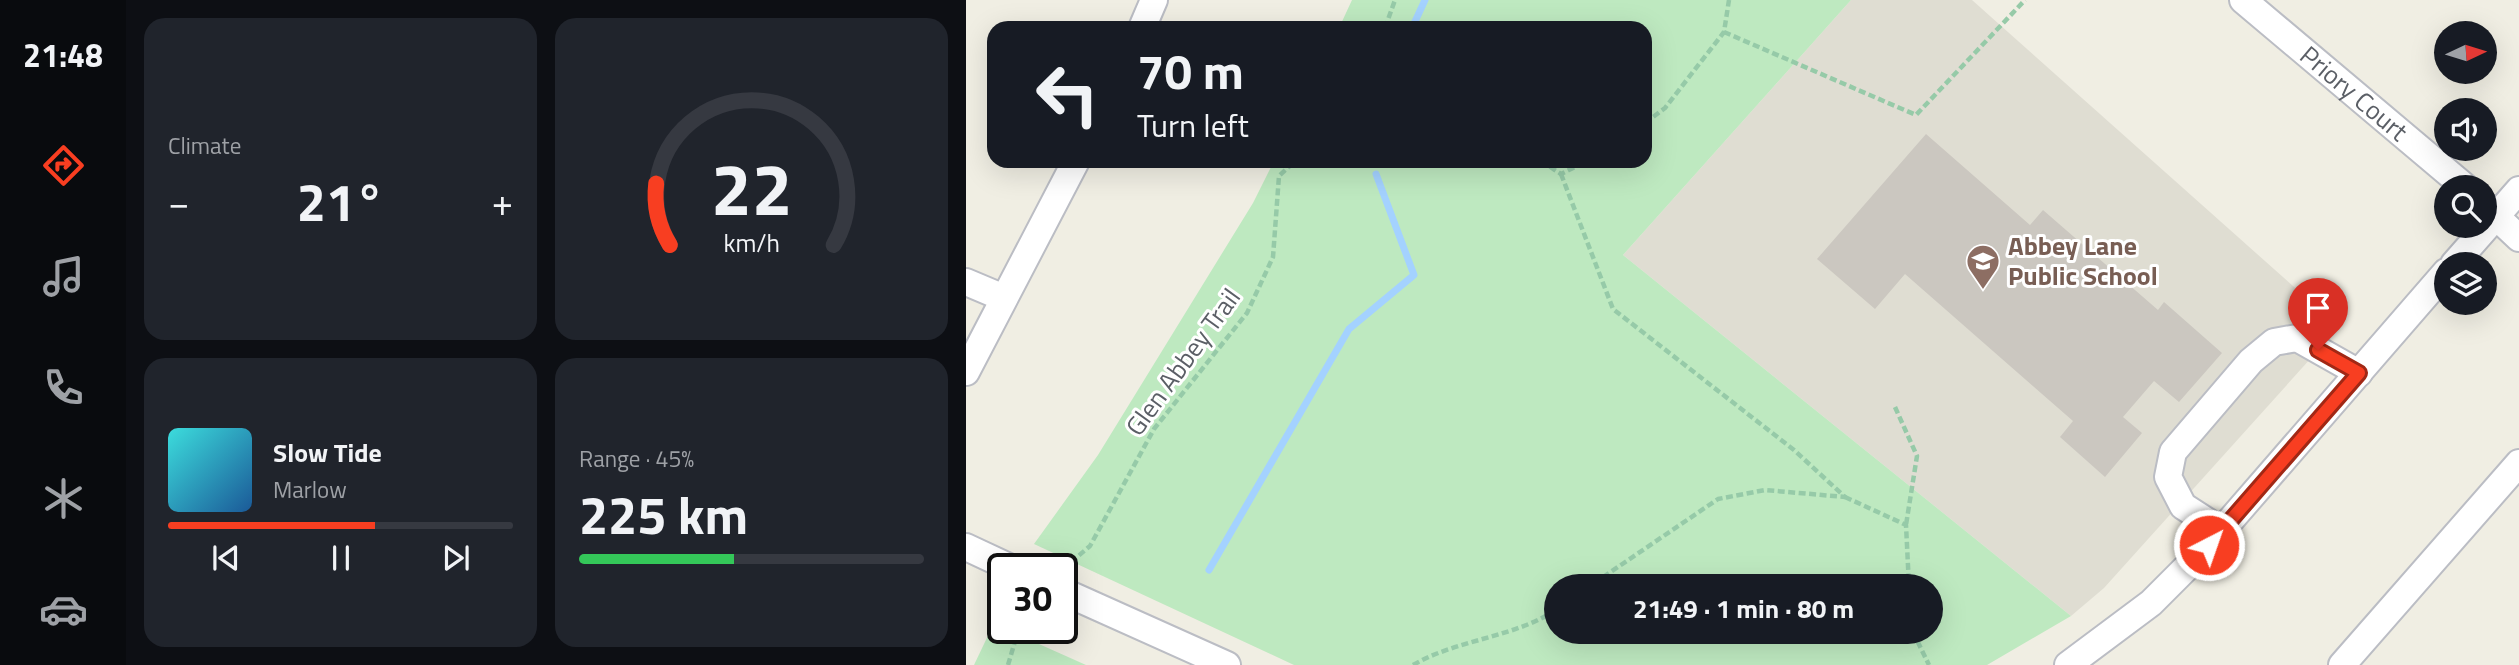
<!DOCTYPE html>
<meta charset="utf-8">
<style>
:root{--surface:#171b24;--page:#20242c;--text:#f1f3f6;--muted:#9ea1a6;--line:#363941;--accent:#f83e21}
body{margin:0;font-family:"Titillium Web",sans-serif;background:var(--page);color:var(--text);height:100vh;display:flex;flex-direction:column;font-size:26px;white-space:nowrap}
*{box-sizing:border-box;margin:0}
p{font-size:23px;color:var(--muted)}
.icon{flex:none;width:38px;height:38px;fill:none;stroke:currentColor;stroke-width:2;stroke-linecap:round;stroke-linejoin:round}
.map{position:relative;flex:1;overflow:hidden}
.side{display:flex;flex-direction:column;gap:18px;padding:18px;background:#0d0f14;width:840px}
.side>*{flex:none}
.guide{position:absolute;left:21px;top:21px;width:665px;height:147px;border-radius:21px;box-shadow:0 7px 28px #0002;background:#171b24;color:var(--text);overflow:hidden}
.needle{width:46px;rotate:86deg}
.controls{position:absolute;left:1468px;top:21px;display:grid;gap:14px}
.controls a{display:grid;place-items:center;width:63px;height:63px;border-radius:50%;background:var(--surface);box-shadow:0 7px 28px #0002;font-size:35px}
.speed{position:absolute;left:21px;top:553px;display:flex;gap:14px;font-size:35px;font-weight:700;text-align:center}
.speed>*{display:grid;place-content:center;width:91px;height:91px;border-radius:50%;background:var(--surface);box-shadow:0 7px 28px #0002;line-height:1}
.speed .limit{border:4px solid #111;border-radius:10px;background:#fff;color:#111}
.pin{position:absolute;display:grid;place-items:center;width:60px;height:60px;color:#fff;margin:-72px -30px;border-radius:50% 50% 50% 0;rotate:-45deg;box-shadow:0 0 7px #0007}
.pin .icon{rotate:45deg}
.me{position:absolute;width:77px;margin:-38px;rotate:41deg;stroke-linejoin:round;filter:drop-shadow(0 0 5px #0008)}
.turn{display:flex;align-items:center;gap:24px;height:147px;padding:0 35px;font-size:32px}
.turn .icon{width:91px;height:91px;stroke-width:2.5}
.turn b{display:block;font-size:49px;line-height:60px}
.big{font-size:52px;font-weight:700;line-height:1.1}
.side .tile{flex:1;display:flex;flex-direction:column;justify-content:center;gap:10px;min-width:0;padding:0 24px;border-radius:21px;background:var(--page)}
.side .dial{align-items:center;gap:0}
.dial svg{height:182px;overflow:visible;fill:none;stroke:var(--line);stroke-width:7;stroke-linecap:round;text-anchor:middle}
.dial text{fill:var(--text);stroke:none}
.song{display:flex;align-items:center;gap:21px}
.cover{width:84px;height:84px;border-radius:10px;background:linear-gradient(135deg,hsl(180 70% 55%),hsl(210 70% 35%))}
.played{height:7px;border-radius:4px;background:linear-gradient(90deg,var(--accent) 60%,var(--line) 60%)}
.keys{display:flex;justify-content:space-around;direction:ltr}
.heat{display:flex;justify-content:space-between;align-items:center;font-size:38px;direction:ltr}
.charge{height:10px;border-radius:5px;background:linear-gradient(90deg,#34c759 45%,var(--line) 0)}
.side .tiles{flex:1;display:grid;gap:18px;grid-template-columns:repeat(2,1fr)}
.trip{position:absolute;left:578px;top:574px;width:399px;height:70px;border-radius:35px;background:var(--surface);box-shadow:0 7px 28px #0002;font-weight:700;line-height:70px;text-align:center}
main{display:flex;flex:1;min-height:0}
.menu{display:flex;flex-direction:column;width:126px;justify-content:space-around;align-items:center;background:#090b0e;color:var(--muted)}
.menu .icon{width:49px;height:49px}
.menu .current{color:var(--accent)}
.menu b{font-size:32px;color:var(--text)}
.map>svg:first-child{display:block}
.education{fill:#dfddd2}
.green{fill:#bee9c0;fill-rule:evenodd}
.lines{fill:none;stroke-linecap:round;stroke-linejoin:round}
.stream{stroke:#a4d2ff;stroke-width:7}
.building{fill:#cbc7c0}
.minor-casing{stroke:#bbbdc4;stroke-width:30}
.path{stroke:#96caa8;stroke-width:4.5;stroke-dasharray:7 3.5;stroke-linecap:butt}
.minor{stroke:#fff;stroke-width:26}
.route-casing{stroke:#a12815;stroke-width:18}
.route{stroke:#f83e21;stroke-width:12}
.labels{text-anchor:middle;stroke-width:6;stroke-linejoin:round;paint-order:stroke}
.street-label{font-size:26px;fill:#5b5f66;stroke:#fff}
.education-label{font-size:26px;font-weight:bold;fill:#785e54;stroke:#fff;text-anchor:start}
</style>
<main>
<nav class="menu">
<b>21:48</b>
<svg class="icon current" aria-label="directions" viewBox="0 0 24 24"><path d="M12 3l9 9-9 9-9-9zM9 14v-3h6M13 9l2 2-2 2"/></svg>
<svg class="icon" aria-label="music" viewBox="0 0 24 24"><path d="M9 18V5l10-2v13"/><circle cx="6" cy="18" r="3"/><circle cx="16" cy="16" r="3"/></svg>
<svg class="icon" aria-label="phone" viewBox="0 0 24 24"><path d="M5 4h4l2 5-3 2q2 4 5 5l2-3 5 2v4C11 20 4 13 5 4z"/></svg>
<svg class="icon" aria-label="climate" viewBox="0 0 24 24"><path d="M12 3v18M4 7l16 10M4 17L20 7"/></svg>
<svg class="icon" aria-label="car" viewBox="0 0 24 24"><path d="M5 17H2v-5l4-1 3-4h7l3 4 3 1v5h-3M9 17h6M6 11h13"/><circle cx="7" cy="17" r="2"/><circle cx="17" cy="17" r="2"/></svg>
</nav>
<section class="side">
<div class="tiles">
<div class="tile"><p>Climate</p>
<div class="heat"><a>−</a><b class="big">21°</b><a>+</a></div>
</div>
<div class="tile dial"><svg viewBox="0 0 100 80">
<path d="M14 69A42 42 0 1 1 86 69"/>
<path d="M14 69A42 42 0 0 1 8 42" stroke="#f83e21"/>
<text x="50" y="56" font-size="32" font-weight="700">22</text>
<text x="50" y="72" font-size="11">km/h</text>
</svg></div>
<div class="tile">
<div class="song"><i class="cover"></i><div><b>Slow Tide</b><p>Marlow</p></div></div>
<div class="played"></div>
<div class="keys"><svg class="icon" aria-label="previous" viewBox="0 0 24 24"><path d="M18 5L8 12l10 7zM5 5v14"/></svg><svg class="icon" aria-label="pause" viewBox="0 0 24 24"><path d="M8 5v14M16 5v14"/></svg><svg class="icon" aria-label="next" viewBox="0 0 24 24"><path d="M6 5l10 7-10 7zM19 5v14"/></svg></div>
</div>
<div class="tile"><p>Range · 45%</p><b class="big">225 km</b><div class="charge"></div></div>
</div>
</section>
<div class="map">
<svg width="1553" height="665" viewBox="0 0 1553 665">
<rect width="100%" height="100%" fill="#f0eee3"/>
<path class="education" d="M 885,0 L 1006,0 L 1373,327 L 1138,588 L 1105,616 L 657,255 Z"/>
<g class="green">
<path d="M 386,0 L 885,0 L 657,255 L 1105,616 L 1021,665 L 328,665 L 68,544 L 132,455 L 287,203 L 308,161 L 679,161 L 679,28 L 373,28 ZM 964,586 L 964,632 L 590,632 L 590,586 Z"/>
<path d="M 28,623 L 37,628 L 120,665 L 8,665 Z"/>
</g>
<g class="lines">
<g class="stream">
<path d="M 446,28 L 459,0"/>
<path d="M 243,570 L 383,329 L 448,275 L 410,174"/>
</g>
</g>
<path class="building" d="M 960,134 L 1064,225 L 1077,210 L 1192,310 L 1198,302 L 1256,353 L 1213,402 L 1188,381 L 1157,417 L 1176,433 L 1139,477 L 1094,437 L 1107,421 L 939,274 L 909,309 L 851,259 Z"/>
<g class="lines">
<defs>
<g id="minor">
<path id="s1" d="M 1277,0 L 1499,187"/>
<path d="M 176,28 L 188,0"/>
<path d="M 1519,206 L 1553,238"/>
<path d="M 1488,264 L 1553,190"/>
<path d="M 0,282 L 38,298"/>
<path d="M 0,372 L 110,161"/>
<path d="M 1256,531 L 1217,506 L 1202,477 L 1207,452 L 1285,361 L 1308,342 L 1331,338 L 1393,373"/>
<path d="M 0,547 L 47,569"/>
<path d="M 96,591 L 261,665"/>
<path d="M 1102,665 L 1185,603 L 1243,545 L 1480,272"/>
<path d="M 1376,665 L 1553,463"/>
</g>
</defs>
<use href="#minor" class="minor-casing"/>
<g class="path">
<path d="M 419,28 L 429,0"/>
<path d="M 758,32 L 950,115 L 1059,0"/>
<path d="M 679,123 L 699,108 L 758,32 L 763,0"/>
<path d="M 387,161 L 398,161"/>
<path d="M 575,161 L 595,174 L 621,161"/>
<path d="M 595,174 L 647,309 L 828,450 L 879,497 L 799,490 L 752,499 L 624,586"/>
<path d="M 929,407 L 951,456 L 940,525"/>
<path d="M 879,497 L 940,525 L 943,586"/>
<path d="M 97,569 L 124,546 L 188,429 L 281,313 L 307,257 L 313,176 L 329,161"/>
<path d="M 947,632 L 963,665"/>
<path d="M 42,665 L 53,628"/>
<path d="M 447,665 C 492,639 547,638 590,610"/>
</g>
<use href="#minor" class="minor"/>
</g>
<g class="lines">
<defs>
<path id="route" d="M 1243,545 L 1393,373 L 1352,350"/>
</defs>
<use href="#route" class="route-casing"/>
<use href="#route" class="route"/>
</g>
<defs>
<symbol id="school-pin" viewBox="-11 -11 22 30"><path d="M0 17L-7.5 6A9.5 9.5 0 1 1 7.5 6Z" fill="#8d6e63" stroke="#fff"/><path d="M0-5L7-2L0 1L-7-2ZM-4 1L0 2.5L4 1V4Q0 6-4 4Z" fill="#fff"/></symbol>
</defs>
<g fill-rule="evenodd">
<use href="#school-pin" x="998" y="242" width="38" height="52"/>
</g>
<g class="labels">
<g class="street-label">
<text dy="9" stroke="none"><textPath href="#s1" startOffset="145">Priory Court</textPath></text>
<text transform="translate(217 362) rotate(-54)" y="9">Glen Abbey Trail</text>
</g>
<g class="education-label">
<text x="1042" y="255">Abbey Lane<tspan x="1042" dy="30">Public School</tspan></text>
</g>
</g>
</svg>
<div class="controls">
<a><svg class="needle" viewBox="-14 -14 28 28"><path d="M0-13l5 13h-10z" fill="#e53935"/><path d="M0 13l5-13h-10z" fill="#9ea1a6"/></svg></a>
<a><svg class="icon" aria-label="sound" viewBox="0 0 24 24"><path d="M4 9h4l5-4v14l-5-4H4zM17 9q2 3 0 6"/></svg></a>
<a><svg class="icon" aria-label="search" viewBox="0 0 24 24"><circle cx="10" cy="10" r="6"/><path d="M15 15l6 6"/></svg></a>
<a><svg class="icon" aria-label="layers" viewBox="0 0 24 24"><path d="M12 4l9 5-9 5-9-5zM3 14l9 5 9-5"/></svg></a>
</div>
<div class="speed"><div class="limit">30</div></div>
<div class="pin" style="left:1352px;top:350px;background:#d93025"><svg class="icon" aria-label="arrive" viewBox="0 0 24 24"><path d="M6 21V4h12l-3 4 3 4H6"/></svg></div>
<svg class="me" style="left:1243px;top:545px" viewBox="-20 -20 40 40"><circle r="17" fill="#f83e21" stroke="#fff" stroke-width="3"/><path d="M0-11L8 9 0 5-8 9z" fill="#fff"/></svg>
<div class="trip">21:49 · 1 min · 80 m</div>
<div class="guide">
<div class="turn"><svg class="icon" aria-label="left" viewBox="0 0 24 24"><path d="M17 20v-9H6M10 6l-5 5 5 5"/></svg><div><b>70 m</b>Turn left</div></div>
</div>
</div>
</main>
